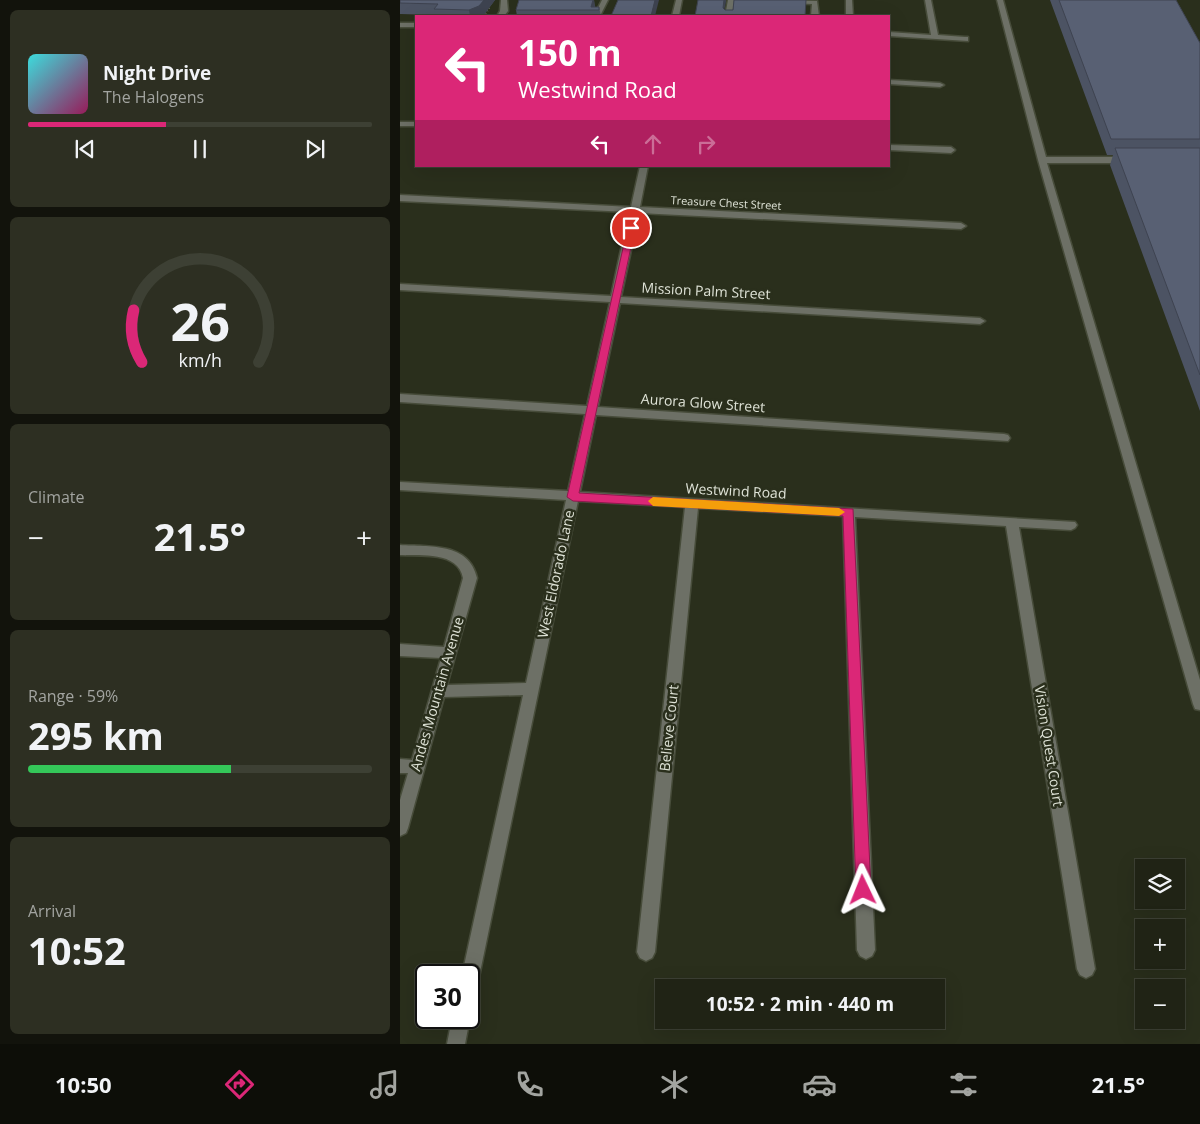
<!DOCTYPE html>
<meta charset="utf-8">
<style>
:root{--surface:#202315;--page:#2d2f22;--text:#f1f3f6;--muted:#a2a4a0;--line:#3d4034;--accent:#db2777}
body{margin:0;font-family:"Open Sans",sans-serif;background:var(--page);color:var(--text);height:100vh;display:flex;flex-direction:column;font-size:19px;white-space:nowrap}
*{box-sizing:border-box;margin:0}
p{font-size:16px;color:var(--muted)}
.icon{flex:none;width:28px;height:28px;fill:none;stroke:currentColor;stroke-width:2;stroke-linecap:round;stroke-linejoin:round}
.map{position:relative;flex:1;overflow:hidden}
.panel{display:flex;flex-direction:column;gap:10px;padding:10px;background:#12130c;width:400px}
.panel>*{flex:none}
.hud{position:absolute;left:15px;top:15px;width:475px;height:152px;border-radius:0px;box-shadow:0 5px 20px #0002,0 0 0 1px var(--line);background:#db2777;color:#fff;overflow:hidden}
.controls{position:absolute;left:735px;top:859px;display:grid;gap:10px}
.controls a{display:grid;place-items:center;width:50px;height:50px;border-radius:0px;background:var(--surface);box-shadow:0 5px 20px #0002,0 0 0 1px var(--line);font-size:25px}
.speed{position:absolute;left:15px;top:964px;display:flex;gap:10px;font-size:25px;font-weight:700;text-align:center}
.speed>*{display:grid;place-content:center;width:65px;height:65px;border-radius:50%;background:var(--surface);box-shadow:0 5px 20px #0002,0 0 0 1px var(--line);line-height:1}
.speed .limit{border:2px solid #111;border-radius:8px;background:#fff;color:#111}
.pin{position:absolute;display:grid;place-items:center;width:42px;height:42px;color:#fff;margin:-21px;border:2px solid #fff;border-radius:50%;box-shadow:0 1px 5px #0007}
.me{position:absolute;width:55px;margin:-28px;rotate:358deg;stroke-linejoin:round;filter:drop-shadow(0 0 4px #0008)}
.turn{display:flex;align-items:center;gap:18px;height:105px;padding:0 20px;font-size:22px}
.turn .icon{width:65px;height:65px;stroke-width:2.5}
.turn b{display:block;font-size:35px;line-height:42px}
.lanes{display:flex;align-items:center;height:48px;padding:0 20px;background:#0003;justify-content:center;gap:25px;direction:ltr}
.lanes .off{opacity:.35}
.big{font-size:38px;font-weight:700;line-height:1.1}
.panel .tile{flex:1;display:flex;flex-direction:column;justify-content:center;gap:8px;min-width:0;padding:0 18px;border-radius:8px;background:var(--page)}
.panel .dial{align-items:center;gap:0}
.dial svg{height:130px;overflow:visible;fill:none;stroke:var(--line);stroke-width:7;stroke-linecap:round;text-anchor:middle}
.dial text{fill:var(--text);stroke:none}
.song{display:flex;align-items:center;gap:15px}
.cover{width:60px;height:60px;border-radius:8px;background:linear-gradient(135deg,hsl(180 70% 55%),hsl(330 70% 35%))}
.played{height:5px;border-radius:2px;background:linear-gradient(90deg,var(--accent) 40%,var(--line) 40%)}
.keys{display:flex;justify-content:space-around;direction:ltr}
.heat{display:flex;justify-content:space-between;align-items:center;font-size:28px;direction:ltr}
.charge{height:8px;border-radius:4px;background:linear-gradient(90deg,#34c759 59%,var(--line) 0)}
.trip{position:absolute;left:255px;top:979px;width:290px;height:50px;border-radius:0px;background:var(--surface);box-shadow:0 5px 20px #0002,0 0 0 1px var(--line);font-weight:700;line-height:50px;text-align:center}
.menu{display:flex;height:80px;justify-content:space-around;align-items:center;background:#0d0e08;color:var(--muted)}
.menu .icon{width:35px;height:35px}
.menu .active{color:var(--accent)}
.menu b{font-size:22px;color:var(--text)}
main{display:flex;flex:1;min-height:0}
.map>svg:first-child{display:block}
.lines{fill:none;stroke-linecap:round;stroke-linejoin:round}
.minor-casing{stroke:#474c3a;stroke-width:3}
.path{stroke:#868a7b;stroke-width:2;stroke-dasharray:0.5 2.5;stroke-linecap:butt}
.minor{fill:#6d7066;fill-rule:evenodd}
.wall{fill:#4c5363}
.shaded-wall{fill:#3e4350}
.building{fill:#586073;stroke:#3e4350}
.route{fill:#db2777;stroke:#8e194d}
.slow{fill:#f59e0b}
.labels{text-anchor:middle;stroke-width:5;stroke-linejoin:round;paint-order:stroke}
.far-street-label{font-size:11px;fill:#dfe3d7;stroke:#2a2f1c}
.street-label{font-size:14px;fill:#dfe3d7;stroke:#2a2f1c}
</style>
<main>
<section class="panel">
<div class="tile">
<div class="song"><i class="cover"></i><div><b>Night Drive</b><p>The Halogens</p></div></div>
<div class="played"></div>
<div class="keys"><svg class="icon" aria-label="previous" viewBox="0 0 24 24"><path d="M18 5L8 12l10 7zM5 5v14"/></svg><svg class="icon" aria-label="pause" viewBox="0 0 24 24"><path d="M8 5v14M16 5v14"/></svg><svg class="icon" aria-label="next" viewBox="0 0 24 24"><path d="M6 5l10 7-10 7zM19 5v14"/></svg></div>
</div>
<div class="tile dial"><svg viewBox="0 0 100 80">
<path d="M14 69A42 42 0 1 1 86 69"/>
<path d="M14 69A42 42 0 0 1 9 37" stroke="#db2777"/>
<text x="50" y="56" font-size="32" font-weight="700">26</text>
<text x="50" y="72" font-size="11">km/h</text>
</svg></div>
<div class="tile"><p>Climate</p>
<div class="heat"><a>−</a><b class="big">21.5°</b><a>+</a></div>
</div>
<div class="tile"><p>Range · 59%</p><b class="big">295 km</b><div class="charge"></div></div>
<div class="tile"><p>Arrival</p><b class="big">10:52</b></div>
</section>
<div class="map">
<svg width="800" height="1044" viewBox="0 0 800 1044">
<rect width="100%" height="100%" fill="#2a2f1c"/>
<g class="lines">
<defs>
<g id="minor">
<path d="M 101,0 L 107,0 L 108,11 L 104,16 L 97,16 L 100,11 Z"/>
<path d="M 202,0 L 208,0 L 200,16 L 194,16 Z"/>
<path d="M 276,0 L 282,0 L 279,16 L 272,16 Z"/>
<path d="M 328,0 L 334,0 L 332,16 L 325,16 Z"/>
<path d="M 364,0 L 417,1 L 419,16 L 411,16 L 412,4 L 367,2 Z"/>
<path d="M 446,0 L 452,0 L 453,16 L 446,16 Z"/>
<path d="M 525,0 L 531,0 L 538,35 L 565,37 L 568,37 L 568,41 L 489,36 L 489,32 L 531,35 Z"/>
<path d="M 597,0 L 603,0 L 646,157 L 728,157 L 732,160 L 728,163 L 647,163 L 800,680 L 800,710 L 795,709 L 793,704 L 638,160 Z"/>
<rect x="0" y="23" width="16" height="4"/>
<path d="M 489,80 L 540,83 L 544,85 L 540,87 L 489,84 Z"/>
<rect x="0" y="122" width="16" height="4"/>
<path d="M 489,145 L 551,147 L 555,150 L 551,153 L 489,150 Z"/>
<path d="M 240,166 L 248,166 L 240,207 L 561,223 L 566,226 L 561,229 L 239,213 L 221,297 L 580,318 L 585,321 L 580,324 L 220,303 L 198,407 L 604,434 L 608,435 L 610,438 L 608,441 L 196,415 L 180,492 L 675,522 L 677,525 L 675,528 L 671,530 L 619,527 L 695,969 L 692,975 L 686,978 L 680,975 L 677,969 L 606,526 L 455,517 L 475,950 L 472,956 L 466,959 L 460,956 L 457,950 L 443,516 L 298,508 L 255,952 L 252,958 L 246,961 L 240,958 L 237,952 L 285,507 L 178,501 L 78,982 L 75,988 L 69,991 L 69,975 L 62,975 L 123,695 L 44,697 L 8,828 L 6,833 L 0,836 L 0,800 L 8,773 L 0,773 L 0,759 L 12,760 L 41,658 L 0,656 L 0,644 L 44,647 L 63,578 C 58,551 21,556 0,555 L 0,545 C 29,547 69,542 77,578 L 47,685 L 126,683 L 166,500 L 0,490 L 0,482 L 168,491 L 185,414 L 0,402 L 0,394 L 187,406 L 210,302 L 0,290 L 0,284 L 211,296 L 229,212 L 0,201 L 0,195 L 231,207 Z"/>
<path d="M 69,1015 L 70,1018 L 65,1044 L 47,1044 L 52,1018 L 69,1018 Z"/>
</g>
</defs>
<use href="#minor" class="minor-casing"/>
<path class="path" d="M 84,16 L 90,7 L 88,5"/>
<use href="#minor" class="minor"/>
</g>
<g class="wall">
<path d="M 0,0 L 95,0 L 83,16 L 36,16 L 36,15 L 0,14 Z"/>
<path d="M 194,0 L 195,7 L 199,7 L 201,16 L 117,16 L 116,10 Z"/>
<path d="M 650,0 L 776,0 L 800,43 L 800,411 L 710,165 L 713,155 L 707,155 Z"/>
</g>
<g class="shaded-wall">
<path d="M 84,0 L 95,0 L 83,16 L 70,16 L 69,10 Z"/>
<path d="M 193,0 L 194,0 L 195,9 L 191,7 Z"/>
<path d="M 255,0 L 259,0 L 255,16 L 251,16 Z"/>
<path d="M 324,0 L 326,0 L 326,2 L 323,16 L 323,8 Z"/>
</g>
<g class="building">
<path d="M 0,0 L 84,0 L 79,6 L 69,10 L 34,9 L 38,4 L 0,3 Z"/>
<path d="M 119,0 L 193,0 L 191,7 L 199,7 L 199,10 L 116,10 Z"/>
<path d="M 218,0 L 255,0 L 251,16 L 211,16 Z"/>
<path d="M 298,0 L 324,0 L 323,8 L 325,10 L 333,10 L 334,0 L 406,0 L 405,16 L 295,16 Z"/>
<path d="M 659,0 L 776,0 L 800,43 L 800,139 L 711,139 Z"/>
<path d="M 715,148 L 800,148 L 800,375 Z"/>
</g>
<path class="route" d="M 228,226 L 235,228 L 179,493 L 453,509 L 471,890 L 469,896 L 463,898 L 458,896 L 456,890 L 443,516 L 173,501 L 167,497 Z"/>
<path class="slow" d="M 253,497 L 439,508 L 445,512 L 439,516 L 253,506 L 248,501 Z"/>
<g class="labels">
<g class="far-street-label">
<text transform="translate(326 203) rotate(3)" y="4">Treasure Chest Street</text>
</g>
<g class="street-label">
<text transform="translate(306 291) rotate(3)" y="5">Mission Palm Street</text>
<text transform="translate(303 403) rotate(4)" y="5">Aurora Glow Street</text>
<text transform="translate(336 491) rotate(3)" y="5">Westwind Road</text>
<text transform="translate(156 574) rotate(-78)" y="5">West Eldorado Lane</text>
<text transform="translate(37 694) rotate(-74)" y="5">Andes Mountain Avenue</text>
<text transform="translate(269 728) rotate(-84)" y="5">Believe Court</text>
<text transform="translate(649 746) rotate(81)" y="5">Vision Quest Court</text>
</g>
</g>
</svg>
<div class="controls">
<a><svg class="icon" aria-label="layers" viewBox="0 0 24 24"><path d="M12 4l9 5-9 5-9-5zM3 14l9 5 9-5"/></svg></a>
<a>+</a>
<a>−</a>
</div>
<div class="speed"><div class="limit">30</div></div>
<div class="pin" style="left:231px;top:228px;background:#d93025"><svg class="icon" aria-label="arrive" viewBox="0 0 24 24"><path d="M6 21V4h12l-3 4 3 4H6"/></svg></div>
<svg class="me" style="left:463px;top:890px" viewBox="-20 -20 40 40"><path d="M0-17L14 15 0 8-14 15z" fill="#db2777" stroke="#fff" stroke-width="4"/></svg>
<div class="trip">10:52 · 2 min · 440 m</div>
<div class="hud">
<div class="turn"><svg class="icon" aria-label="left" viewBox="0 0 24 24"><path d="M17 20v-9H6M10 6l-5 5 5 5"/></svg><div><b>150 m</b>Westwind Road</div></div>
<div class="lanes"><svg class="icon" aria-label="left" viewBox="0 0 24 24"><path d="M17 20v-9H6M10 6l-5 5 5 5"/></svg><svg class="icon off" aria-label="ahead" viewBox="0 0 24 24"><path d="M12 20V5M6 11l6-6 6 6"/></svg><svg class="icon off" aria-label="right" viewBox="0 0 24 24"><path d="M7 20v-9h11M14 6l5 5-5 5"/></svg></div>
</div>
</div>
</main>
<nav class="menu">
<b>10:50</b>
<svg class="icon active" aria-label="directions" viewBox="0 0 24 24"><path d="M12 3l9 9-9 9-9-9zM9 14v-3h6M13 9l2 2-2 2"/></svg>
<svg class="icon" aria-label="music" viewBox="0 0 24 24"><path d="M9 18V5l10-2v13"/><circle cx="6" cy="18" r="3"/><circle cx="16" cy="16" r="3"/></svg>
<svg class="icon" aria-label="phone" viewBox="0 0 24 24"><path d="M5 4h4l2 5-3 2q2 4 5 5l2-3 5 2v4C11 20 4 13 5 4z"/></svg>
<svg class="icon" aria-label="climate" viewBox="0 0 24 24"><path d="M12 3v18M4 7l16 10M4 17L20 7"/></svg>
<svg class="icon" aria-label="car" viewBox="0 0 24 24"><path d="M5 17H2v-5l4-1 3-4h7l3 4 3 1v5h-3M9 17h6M6 11h13"/><circle cx="7" cy="17" r="2"/><circle cx="17" cy="17" r="2"/></svg>
<svg class="icon" aria-label="filters" viewBox="0 0 24 24"><path d="M4 7h16M4 17h16"/><circle cx="9" cy="7" r="2"/><circle cx="15" cy="17" r="2"/></svg>
<b>21.5°</b>
</nav>
